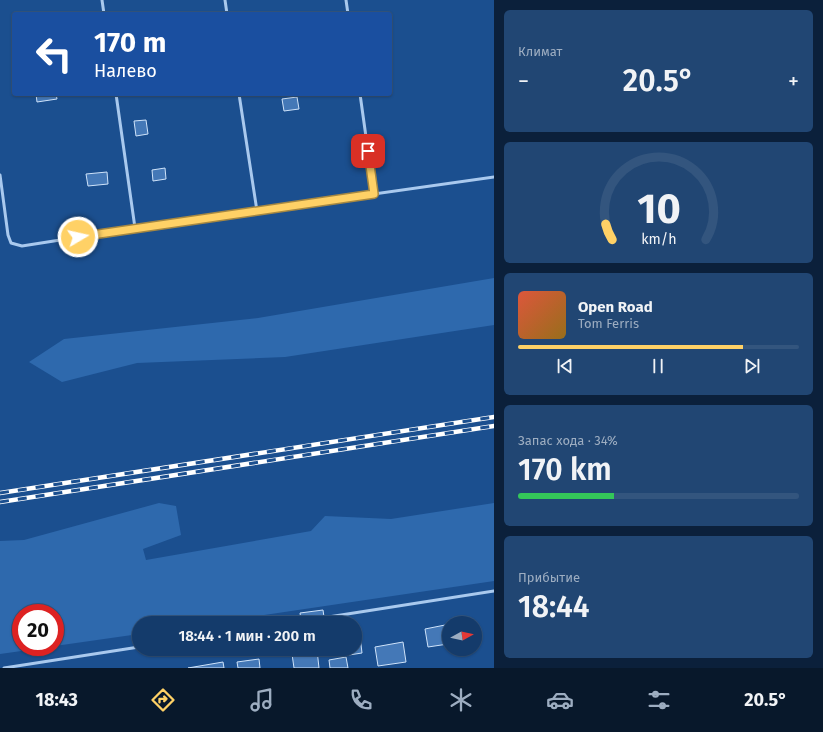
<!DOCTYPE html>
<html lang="ru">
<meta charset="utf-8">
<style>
:root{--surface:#143b6b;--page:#214673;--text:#f1f3f6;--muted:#9dadc1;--line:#33557e;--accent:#ffd166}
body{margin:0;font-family:"Fira Sans",sans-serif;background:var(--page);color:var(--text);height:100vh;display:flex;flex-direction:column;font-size:15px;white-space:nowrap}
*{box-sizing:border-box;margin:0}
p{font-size:13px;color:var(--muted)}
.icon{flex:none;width:22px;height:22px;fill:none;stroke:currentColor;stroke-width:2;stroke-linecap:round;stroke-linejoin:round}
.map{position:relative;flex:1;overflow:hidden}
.drawer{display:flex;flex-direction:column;gap:10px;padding:10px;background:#0b203b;width:329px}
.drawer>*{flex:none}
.banner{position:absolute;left:12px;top:12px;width:380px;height:84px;border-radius:4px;box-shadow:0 1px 3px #0004,0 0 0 1px var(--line);background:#1a4fa0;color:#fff;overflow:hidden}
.needle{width:26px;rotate:82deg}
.buttons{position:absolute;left:442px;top:616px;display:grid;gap:8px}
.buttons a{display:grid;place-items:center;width:40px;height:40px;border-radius:50%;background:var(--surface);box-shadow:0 1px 3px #0004,0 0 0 1px var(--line);font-size:20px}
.speed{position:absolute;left:12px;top:604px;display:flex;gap:8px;font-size:20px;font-weight:700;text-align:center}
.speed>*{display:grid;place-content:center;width:52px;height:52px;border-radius:50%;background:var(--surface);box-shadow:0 1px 3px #0004,0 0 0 1px var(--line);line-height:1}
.speed .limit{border:6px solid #d22;background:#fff;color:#111}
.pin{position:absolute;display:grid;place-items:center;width:34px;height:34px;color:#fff;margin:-17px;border-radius:8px;box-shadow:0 2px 6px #0006}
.me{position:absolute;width:44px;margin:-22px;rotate:81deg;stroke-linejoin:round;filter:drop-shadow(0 0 3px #0008)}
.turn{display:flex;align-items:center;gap:14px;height:84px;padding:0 16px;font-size:18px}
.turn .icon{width:52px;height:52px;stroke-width:2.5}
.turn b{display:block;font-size:28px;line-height:34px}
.big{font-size:30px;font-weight:600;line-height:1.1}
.drawer .card{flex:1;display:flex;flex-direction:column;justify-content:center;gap:6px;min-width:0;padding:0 14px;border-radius:6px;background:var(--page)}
.drawer .dial{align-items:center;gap:0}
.dial svg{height:104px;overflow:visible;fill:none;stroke:var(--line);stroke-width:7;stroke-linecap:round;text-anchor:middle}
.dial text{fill:var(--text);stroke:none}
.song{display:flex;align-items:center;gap:12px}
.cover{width:48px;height:48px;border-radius:6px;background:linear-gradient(135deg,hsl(10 70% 55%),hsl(40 70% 35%))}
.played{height:4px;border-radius:2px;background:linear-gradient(90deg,var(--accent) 80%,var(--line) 80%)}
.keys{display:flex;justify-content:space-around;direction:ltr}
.heat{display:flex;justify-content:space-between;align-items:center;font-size:22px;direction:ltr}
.charge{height:6px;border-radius:3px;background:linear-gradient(90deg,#34c759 34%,var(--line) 0)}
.trip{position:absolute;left:132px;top:616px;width:230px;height:40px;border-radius:20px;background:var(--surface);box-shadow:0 1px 3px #0004,0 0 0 1px var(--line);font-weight:600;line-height:40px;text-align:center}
.tabs{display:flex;height:64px;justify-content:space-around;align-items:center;background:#08182b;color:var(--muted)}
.tabs .icon{width:28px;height:28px}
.tabs .on{color:var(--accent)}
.tabs b{font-size:18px;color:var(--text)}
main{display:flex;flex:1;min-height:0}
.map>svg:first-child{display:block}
.green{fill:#2e69ad}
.building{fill:#4478b7;stroke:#cfe3fa}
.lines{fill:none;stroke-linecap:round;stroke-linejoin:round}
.service{stroke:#a9c9ee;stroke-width:3}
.rail-casing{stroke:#fff;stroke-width:4.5}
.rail{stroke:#1b4f8f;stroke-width:3;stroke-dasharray:9;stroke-linecap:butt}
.route-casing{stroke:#a68842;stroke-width:10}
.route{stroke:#ffd166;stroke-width:7}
</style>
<main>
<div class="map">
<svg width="494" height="668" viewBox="0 0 494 668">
<rect width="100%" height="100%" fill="#1b4f8f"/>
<g class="green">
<path d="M 494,278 L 494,325 L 285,357 L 137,363 L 62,382 L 29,362 L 64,339 L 258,318 Z"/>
<path d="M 159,503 L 176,506 L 181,535 L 143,549 L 146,560 L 311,531 L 325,516 L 391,519 L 494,503 L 494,581 L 211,623 L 139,623 L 139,634 L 55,646 L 55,613 L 21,613 L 21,647 L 50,647 L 0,654 L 0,541 L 24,540 Z"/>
</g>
<g class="building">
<path d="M 36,94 L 56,94 L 57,99 L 37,102 Z"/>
<path d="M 297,97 L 299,109 L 284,111 L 282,99 Z"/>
<path d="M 146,120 L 148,134 L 136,136 L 134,121 Z"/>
<path d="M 165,168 L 166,179 L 153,181 L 152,170 Z"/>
<path d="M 107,172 L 108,184 L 88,186 L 86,174 Z"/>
<path d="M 323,610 L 324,617 L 301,620 L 300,613 Z"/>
<path d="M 445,625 L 448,644 L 428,647 L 425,629 Z"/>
<path d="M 360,636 L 362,653 L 349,655 L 348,649 L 355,649 L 355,637 Z"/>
<path d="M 403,642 L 406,662 L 378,666 L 375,647 Z"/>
<path d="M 317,650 L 319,668 L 294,668 L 292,654 Z"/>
<path d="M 346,657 L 348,668 L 330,668 L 329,660 Z"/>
<path d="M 259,659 L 260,668 L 238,668 L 237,662 Z"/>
<path d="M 223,662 L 224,668 L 188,668 Z"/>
</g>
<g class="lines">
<g class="service">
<path d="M 102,0 L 104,14"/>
<path d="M 225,0 L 227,14"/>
<path d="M 346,0 L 348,14"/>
<path d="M 116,94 L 135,228"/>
<path d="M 239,94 L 257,211"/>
<path d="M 360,94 L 374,194"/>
<path d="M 0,175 L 8,235 L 11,243 L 22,246 L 162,224 L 494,177"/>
<path d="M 290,623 L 494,591"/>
<path d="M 4,668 L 139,647"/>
</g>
<defs>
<g id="rail">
<path d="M 0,493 L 494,417"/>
<path d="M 0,502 L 494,426"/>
</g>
</defs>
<use href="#rail" class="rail-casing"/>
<use href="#rail" class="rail"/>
</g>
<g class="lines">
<defs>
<path id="route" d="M 78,237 L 374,194 L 368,151"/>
</defs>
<use href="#route" class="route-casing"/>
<use href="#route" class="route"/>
</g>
</svg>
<div class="buttons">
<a><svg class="needle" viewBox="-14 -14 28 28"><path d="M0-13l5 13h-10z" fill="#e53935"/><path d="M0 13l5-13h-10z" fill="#9dadc1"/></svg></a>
</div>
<div class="speed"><div class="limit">20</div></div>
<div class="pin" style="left:368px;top:151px;background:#d93025"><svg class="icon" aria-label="arrive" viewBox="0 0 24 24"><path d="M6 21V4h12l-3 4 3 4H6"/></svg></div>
<svg class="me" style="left:78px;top:237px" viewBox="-20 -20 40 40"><circle r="17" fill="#ffd166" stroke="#fff" stroke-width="3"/><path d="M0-11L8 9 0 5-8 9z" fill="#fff"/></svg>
<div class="trip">18:44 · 1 мин · 200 m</div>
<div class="banner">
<div class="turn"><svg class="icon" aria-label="left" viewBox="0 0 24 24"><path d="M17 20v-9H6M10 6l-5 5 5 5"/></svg><div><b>170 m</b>Налево</div></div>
</div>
</div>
<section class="drawer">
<div class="card"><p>Климат</p>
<div class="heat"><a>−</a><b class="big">20.5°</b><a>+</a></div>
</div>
<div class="card dial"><svg viewBox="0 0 100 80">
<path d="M14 69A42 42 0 1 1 86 69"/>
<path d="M14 69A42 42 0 0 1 9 57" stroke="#ffd166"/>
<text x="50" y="56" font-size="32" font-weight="700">10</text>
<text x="50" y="72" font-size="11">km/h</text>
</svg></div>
<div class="card">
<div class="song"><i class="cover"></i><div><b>Open Road</b><p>Tom Ferris</p></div></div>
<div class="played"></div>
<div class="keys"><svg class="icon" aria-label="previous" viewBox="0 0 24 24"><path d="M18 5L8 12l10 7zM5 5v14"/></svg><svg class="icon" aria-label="pause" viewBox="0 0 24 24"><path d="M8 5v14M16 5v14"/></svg><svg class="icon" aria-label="next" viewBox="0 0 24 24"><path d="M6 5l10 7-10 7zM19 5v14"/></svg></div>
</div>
<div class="card"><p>Запас хода · 34%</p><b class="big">170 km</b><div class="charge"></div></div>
<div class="card"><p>Прибытие</p><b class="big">18:44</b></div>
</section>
</main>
<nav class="tabs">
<b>18:43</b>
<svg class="icon on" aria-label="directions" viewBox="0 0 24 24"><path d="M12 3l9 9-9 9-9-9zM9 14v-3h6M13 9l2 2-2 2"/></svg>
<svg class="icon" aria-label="music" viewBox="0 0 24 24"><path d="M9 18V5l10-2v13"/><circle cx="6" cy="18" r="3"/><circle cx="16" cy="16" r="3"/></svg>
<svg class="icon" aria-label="phone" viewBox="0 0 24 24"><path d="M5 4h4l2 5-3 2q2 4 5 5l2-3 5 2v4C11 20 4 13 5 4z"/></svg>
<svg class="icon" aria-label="climate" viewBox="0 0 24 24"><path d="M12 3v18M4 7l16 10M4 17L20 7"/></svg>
<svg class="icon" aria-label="car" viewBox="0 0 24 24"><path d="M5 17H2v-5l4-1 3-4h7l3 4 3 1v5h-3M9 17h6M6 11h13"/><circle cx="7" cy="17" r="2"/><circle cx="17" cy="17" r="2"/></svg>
<svg class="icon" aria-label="filters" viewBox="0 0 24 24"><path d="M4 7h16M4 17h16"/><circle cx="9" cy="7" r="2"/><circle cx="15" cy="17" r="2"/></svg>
<b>20.5°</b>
</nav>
